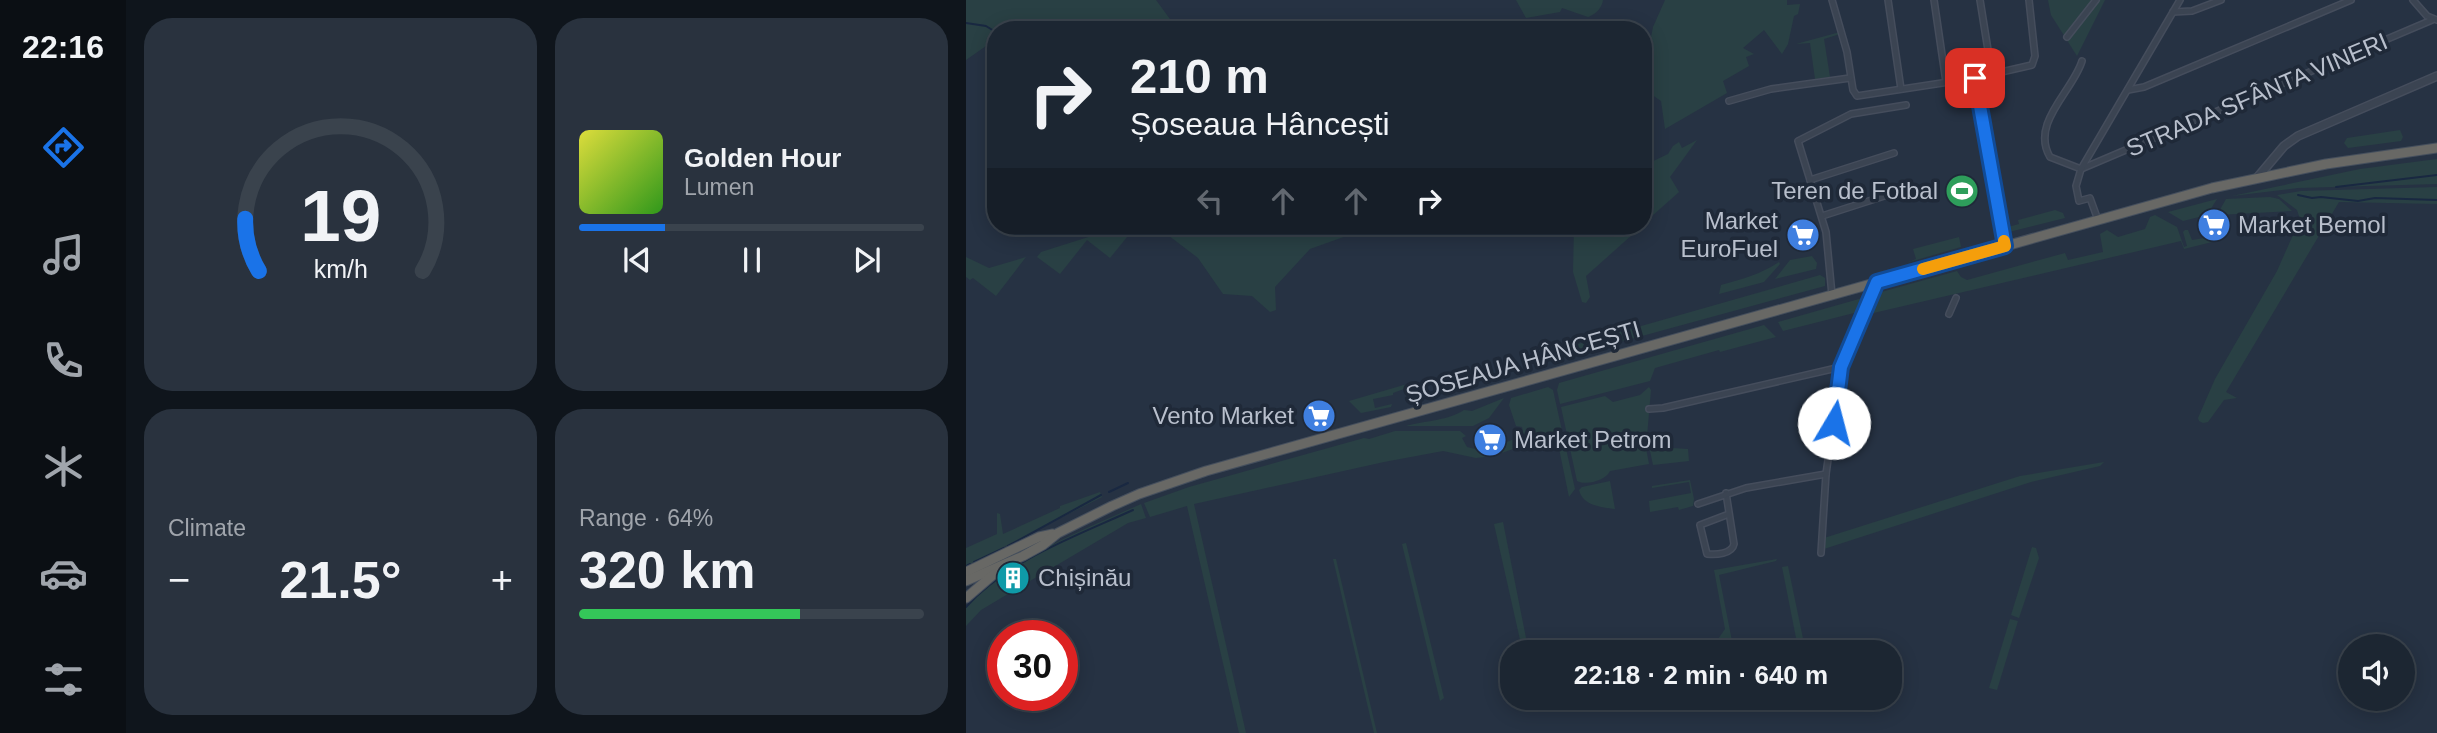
<!DOCTYPE html>
<meta charset="utf-8">
<style>
:root{--surface:#1c2632;--page:#29323e;--text:#f1f3f6;--muted:#a0a5ac;--line:#3a434d;--accent:#1a73e8}
body{margin:0;font-family:Arial,sans-serif;background:var(--page);color:var(--text);height:100vh;display:flex;flex-direction:column;font-size:26px;white-space:nowrap}
*{box-sizing:border-box;margin:0}
p{font-size:23px;color:var(--muted)}
.icon{flex:none;width:38px;height:38px;fill:none;stroke:currentColor;stroke-width:2;stroke-linecap:round;stroke-linejoin:round}
.map{position:relative;flex:1;overflow:hidden}
.side{display:flex;flex-direction:column;gap:18px;padding:18px;background:#0f151c;width:840px}
.side>*{flex:none}
.banner{position:absolute;left:21px;top:21px;width:665px;height:214px;border-radius:28px;box-shadow:0 4px 18px #0003,0 0 0 2px var(--line);background:#1c2632;color:var(--text);overflow:hidden}
.controls{position:absolute;left:1372px;top:634px;display:grid;gap:14px}
.controls a{display:grid;place-items:center;width:77px;height:77px;border-radius:50%;background:var(--surface);box-shadow:0 4px 18px #0003,0 0 0 2px var(--line);font-size:35px}
.speed{position:absolute;left:21px;top:620px;display:flex;gap:14px;font-size:35px;font-weight:700;text-align:center}
.speed>*{display:grid;place-content:center;width:91px;height:91px;border-radius:50%;background:var(--surface);box-shadow:0 4px 18px #0003,0 0 0 2px var(--line);line-height:1}
.speed .limit{border:10px solid #d22;background:#fff;color:#111}
.pin{position:absolute;display:grid;place-items:center;width:60px;height:60px;color:#fff;margin:-30px;border-radius:14px;box-shadow:0 4px 10px #0006}
.me{position:absolute;width:77px;margin:-38px;rotate:8deg;stroke-linejoin:round;filter:drop-shadow(0 0 5px #0008)}
.turn{display:flex;align-items:center;gap:24px;height:147px;padding:0 28px;font-size:32px}
.turn .icon{width:91px;height:91px;stroke-width:2.5}
.turn b{display:block;font-size:49px;line-height:60px}
.lanes{display:flex;align-items:center;height:66px;padding:0 28px;background:#0003;justify-content:center;gap:35px;direction:ltr}
.lanes .off{opacity:.35}
.big{font-size:52px;font-weight:800;line-height:1.1}
.side .card{flex:1;display:flex;flex-direction:column;justify-content:center;gap:10px;min-width:0;padding:0 24px;border-radius:28px;background:var(--page)}
.side .dial{align-items:center;gap:0}
.dial svg{height:182px;overflow:visible;fill:none;stroke:var(--line);stroke-width:7;stroke-linecap:round;text-anchor:middle}
.dial text{fill:var(--text);stroke:none}
.song{display:flex;align-items:center;gap:21px}
.cover{width:84px;height:84px;border-radius:10px;background:linear-gradient(135deg,hsl(60 70% 55%),hsl(110 70% 35%))}
.played{height:7px;border-radius:4px;background:linear-gradient(90deg,var(--accent) 25%,var(--line) 25%)}
.keys{display:flex;justify-content:space-around;direction:ltr}
.heat{display:flex;justify-content:space-between;align-items:center;font-size:38px;direction:ltr}
.charge{height:10px;border-radius:5px;background:linear-gradient(90deg,#34c759 64%,var(--line) 0)}
.side .tiles{flex:1;display:grid;gap:18px;grid-template-columns:repeat(2,1fr)}
.trip{position:absolute;left:534px;top:640px;width:402px;height:70px;border-radius:28px;background:var(--surface);box-shadow:0 4px 18px #0003,0 0 0 2px var(--line);font-weight:800;line-height:70px;text-align:center}
main{display:flex;flex:1;min-height:0}
.dock{display:flex;flex-direction:column;width:126px;justify-content:space-around;align-items:center;background:#0b0f14;color:var(--muted)}
.dock .icon{width:49px;height:49px}
.dock .current{color:var(--accent)}
.dock b{font-size:32px;color:var(--text)}
.map>svg:first-child{display:block}
.green{fill:#294044}
.lines{fill:none;stroke-linecap:round;stroke-linejoin:round}
.stream{stroke:#192841;stroke-width:2}
.minor-casing{stroke:#454d5c;stroke-width:8}
.tertiary-casing{stroke:#454d5c;stroke-width:10}
.trunk-casing{stroke:#454f5d;stroke-width:11}
.minor{stroke:#3b4452;stroke-width:5}
.tertiary{stroke:#3b4452;stroke-width:7}
.trunk{stroke:#686865;stroke-width:9}
.route-casing{stroke:#114b97;stroke-width:18}
.route{stroke:#1a73e8;stroke-width:12}
.slow{stroke:#f59e0b;stroke-width:12}
.labels{text-anchor:middle;stroke-width:7;stroke-linejoin:round;paint-order:stroke}
.street-label{font-size:24px;fill:#b8bfcc;stroke:#1f2938}
.poi-label{font-size:24px;fill:#b8bfcc;stroke:#1f2938;text-anchor:end}
</style>
<main>
<nav class="dock">
<b>22:16</b>
<svg class="icon current" aria-label="directions" viewBox="0 0 24 24"><path d="M12 3l9 9-9 9-9-9zM9 14v-3h6M13 9l2 2-2 2"/></svg>
<svg class="icon" aria-label="music" viewBox="0 0 24 24"><path d="M9 18V5l10-2v13"/><circle cx="6" cy="18" r="3"/><circle cx="16" cy="16" r="3"/></svg>
<svg class="icon" aria-label="phone" viewBox="0 0 24 24"><path d="M5 4h4l2 5-3 2q2 4 5 5l2-3 5 2v4C11 20 4 13 5 4z"/></svg>
<svg class="icon" aria-label="climate" viewBox="0 0 24 24"><path d="M12 3v18M4 7l16 10M4 17L20 7"/></svg>
<svg class="icon" aria-label="car" viewBox="0 0 24 24"><path d="M5 17H2v-5l4-1 3-4h7l3 4 3 1v5h-3M9 17h6M6 11h13"/><circle cx="7" cy="17" r="2"/><circle cx="17" cy="17" r="2"/></svg>
<svg class="icon" aria-label="filters" viewBox="0 0 24 24"><path d="M4 7h16M4 17h16"/><circle cx="9" cy="7" r="2"/><circle cx="15" cy="17" r="2"/></svg>
</nav>
<section class="side">
<div class="tiles">
<div class="card dial"><svg viewBox="0 0 100 80">
<path d="M14 69A42 42 0 1 1 86 69"/>
<path d="M14 69A42 42 0 0 1 8 46" stroke="#1a73e8"/>
<text x="50" y="56" font-size="32" font-weight="700">19</text>
<text x="50" y="72" font-size="11">km/h</text>
</svg></div>
<div class="card">
<div class="song"><i class="cover"></i><div><b>Golden Hour</b><p>Lumen</p></div></div>
<div class="played"></div>
<div class="keys"><svg class="icon" aria-label="previous" viewBox="0 0 24 24"><path d="M18 5L8 12l10 7zM5 5v14"/></svg><svg class="icon" aria-label="pause" viewBox="0 0 24 24"><path d="M8 5v14M16 5v14"/></svg><svg class="icon" aria-label="next" viewBox="0 0 24 24"><path d="M6 5l10 7-10 7zM19 5v14"/></svg></div>
</div>
<div class="card"><p>Climate</p>
<div class="heat"><a>−</a><b class="big">21.5°</b><a>+</a></div>
</div>
<div class="card"><p>Range · 64%</p><b class="big">320 km</b><div class="charge"></div></div>
</div>
</section>
<div class="map">
<svg width="1471" height="733" viewBox="0 0 1471 733">
<rect width="100%" height="100%" fill="#263243"/>
<g class="green">
<path d="M 0,0 L 190,0 L 212,30 L 30,30 L 30,45 L 20,46 L 0,60 Z"/>
<path d="M 550,0 L 637,0 C 636,8 630,14 622,17 L 596,8 L 594,12 L 560,18 Z"/>
<path d="M 699,0 L 821,0 L 821,5 L 834,4 L 832,14 L 828,16 L 822,44 L 816,54 L 798,30 L 777,48 L 788,54 L 780,57 L 783,66 L 757,81 L 761,93 L 699,129 L 695,101 L 682,92 L 684,65 L 680,63 L 687,27 Z"/>
<path d="M 1082,0 L 1139,0 L 1111,56 L 1085,15 Z"/>
<path d="M 874,32 L 874,34 L 858,39 L 864,77 L 849,79 L 844,43 L 830,44 Z"/>
<path d="M 1434,130 L 1437,137 L 1435,141 L 1382,148 L 1378,143 L 1381,138 Z"/>
<path d="M 731,140 L 704,177 L 713,192 L 677,224 L 677,166 L 702,154 L 707,146 L 713,142 L 716,148 Z"/>
<path d="M 1471,159 L 1471,184 L 1332,188 L 1266,196 L 1394,169 Z"/>
<path d="M 1471,187 L 1471,204 L 1373,202 L 1260,392 L 1271,398 L 1258,400 L 1242,422 L 1237,423 L 1233,421 L 1232,418 L 1249,379 L 1311,271 L 1334,219 L 1331,210 L 1311,195 L 1335,191 Z"/>
<path d="M 1304,197 L 1313,199 L 1326,211 L 1251,215 L 1260,199 Z"/>
<path d="M 1251,199 L 1241,215 L 1217,221 L 1202,212 Z"/>
<path d="M 1089,210 L 1097,213 L 1099,218 L 1039,233 L 1038,225 L 1040,224 L 1042,227 L 1053,224 L 1052,220 Z"/>
<path d="M 1189,215 L 1211,227 L 1218,247 L 1221,246 L 1217,232 L 1219,230 L 1222,230 L 1226,240 L 1257,235 L 1258,239 L 1218,249 L 1215,241 L 899,315 L 908,294 L 991,271 L 995,277 L 1001,280 L 1099,253 L 1102,260 L 1137,252 L 1134,234 L 1141,230 L 1152,237 L 1179,229 L 1184,217 Z"/>
<path d="M 157,226 L 170,226 L 144,258 L 121,240 L 94,274 L 71,257 L 75,252 Z"/>
<path d="M 190,226 L 379,226 L 386,234 L 344,249 L 309,287 L 310,310 L 304,312 L 286,296 L 257,294 L 232,258 Z"/>
<path d="M 608,226 L 676,226 L 620,276 L 624,297 L 620,303 L 616,302 L 607,272 Z"/>
<path d="M 993,237 L 995,247 L 940,263 L 950,259 L 947,249 Z"/>
<path d="M 846,256 L 851,263 L 850,269 L 809,279 L 824,260 Z"/>
<path d="M 0,257 L 23,268 L 60,257 L 30,296 L 7,278 L 4,280 L 0,277 Z"/>
<path d="M 813,262 L 814,264 L 798,282 L 753,294 L 755,285 C 777,279 795,274 813,262 Z"/>
<path d="M 854,275 L 859,278 L 859,286 L 581,362 L 612,344 Z"/>
<path d="M 900,297 L 897,310 L 892,312 L 817,331 L 812,322 Z"/>
<path d="M 798,325 L 810,337 L 754,352 L 753,350 L 689,368 L 684,381 L 594,404 L 591,390 L 593,383 Z"/>
<path d="M 448,382 L 449,385 L 427,393 L 427,395 L 407,399 L 409,408 L 426,404 L 425,407 L 395,413 L 383,401 Z"/>
<path d="M 582,387 L 587,390 L 609,489 L 603,497 L 590,434 L 527,456 L 510,458 L 477,451 L 418,462 L 228,504 L 280,733 L 273,733 L 221,506 L 184,517 L 178,503 L 223,487 L 398,438 L 403,439 L 429,431 L 494,431 L 500,436 L 496,438 L 501,447 L 517,451 L 551,438 L 557,431 L 556,427 L 550,426 L 543,405 L 545,398 Z"/>
<path d="M 683,387 L 685,390 L 680,448 L 683,464 L 644,471 C 640,480 621,486 611,481 L 595,407 L 639,396 L 647,402 L 674,395 Z"/>
<path d="M 538,398 L 523,418 L 507,426 L 440,426 C 458,421 484,420 498,410 L 506,411 Z"/>
<path d="M 691,444 L 691,447 L 722,449 L 723,461 L 687,465 L 683,446 Z"/>
<path d="M 1138,462 L 1134,466 L 1065,482 L 858,549 L 858,538 L 1054,476 Z"/>
<path d="M 724,480 L 728,499 L 727,506 L 713,510 L 712,507 L 684,512 L 683,501 L 725,493 L 723,482 L 686,488 L 686,486 Z"/>
<path d="M 644,481 L 649,509 C 635,507 617,506 613,490 L 616,487 Z"/>
<path d="M 134,492 L 136,497 L 0,566 L 0,548 L 31,534 L 31,513 L 34,514 L 37,534 L 94,508 L 94,506 Z"/>
<path d="M 175,504 L 180,518 L 162,523 L 15,610 L 0,626 L 0,606 C 38,561 121,528 175,504 Z"/>
<path d="M 537,522 L 563,653 L 557,653 L 528,524 Z"/>
<path d="M 440,543 L 478,698 L 474,701 L 436,544 Z"/>
<path d="M 1066,547 L 1070,548 L 1073,558 L 1053,618 L 1045,615 Z"/>
<path d="M 367,559 L 370,559 L 411,733 L 408,733 Z"/>
<path d="M 811,559 L 810,561 L 753,575 L 766,641 L 706,653 L 686,653 L 750,642 L 759,629 L 748,570 Z"/>
<path d="M 822,566 L 840,653 L 833,653 L 816,567 Z"/>
<path d="M 1044,619 L 1052,621 L 1031,690 L 1023,688 Z"/>
</g>
<g class="lines">
<g class="stream">
<path d="M 0,23 L 20,26 L 28,31"/>
<path d="M 1370,187 L 1471,175"/>
<path d="M 1332,195 L 1346,198 L 1355,197 L 1392,201 L 1409,198 L 1471,200"/>
<path d="M 143,492 L 162,483"/>
<path d="M 42,546 L 135,495"/>
<path d="M 8,562 L 38,548"/>
<path d="M 0,566 L 4,564"/>
<path d="M 0,607 C 42,560 110,536 167,510"/>
</g>
<defs>
<g id="minor">
<path d="M 866,0 L 881,52 L 887,90 L 891,96 L 1009,78 L 1066,65 L 1069,56 L 1063,0"/>
<path d="M 922,0 L 935,89"/>
<path d="M 968,0 L 980,82"/>
<path d="M 1014,0 L 1026,75"/>
<path d="M 1447,0 L 1461,16 L 1471,20"/>
<path d="M 1207,12 L 1226,11 L 1255,0"/>
<path d="M 1101,37 L 1130,0"/>
<path d="M 1116,61 C 1107,91 1064,123 1084,157 L 1115,169 L 1466,20"/>
<path d="M 1009,78 L 1039,246"/>
<path d="M 1162,90 L 1178,87 L 1385,0"/>
<path d="M 763,101 L 805,89 L 884,78"/>
<path d="M 844,180 L 928,153"/>
<path d="M 856,216 L 940,189"/>
<path d="M 1132,220 L 1124,198 L 1113,201 L 1110,186 L 1115,169 L 1214,0"/>
<path d="M 866,295 L 860,232 L 832,141 L 885,114 L 940,105"/>
<path d="M 983,314 L 990,298"/>
<path d="M 683,409 L 697,408 L 875,367 L 910,283"/>
<path d="M 760,493 L 768,544 C 766,554 750,555 741,554 L 734,525 L 763,514"/>
<path d="M 732,504 L 780,488 L 860,474"/>
<path d="M 855,553 L 860,474 L 875,367"/>
</g>
<path id="tertiary" d="M 1291,178 L 1318,146 L 1332,136 L 1471,76"/>
<g id="trunk">
<path d="M 0,572 L 73,537 L 87,534"/>
<path d="M 0,581 L 57,556 L 77,545 L 92,533 L 146,506 L 173,494 L 240,471 L 1246,188 L 1360,164 L 1471,148"/>
<path d="M 0,598 L 28,574"/>
</g>
</defs>
<use href="#minor" class="minor-casing"/>
<use href="#tertiary" class="tertiary-casing"/>
<use href="#trunk" class="trunk-casing"/>
<use href="#minor" class="minor"/>
<use href="#tertiary" class="tertiary"/>
<use href="#trunk" class="trunk"/>
</g>
<g class="lines">
<defs>
<path id="route" d="M 868,423 L 875,367 L 911,282 L 1039,246 L 1009,78"/>
</defs>
<use href="#route" class="route-casing"/>
<use href="#route" class="route"/>
<path class="slow" d="M 957,269 L 1039,246 L 1038,241"/>
</g>
<defs>
<symbol id="stadium-disc" viewBox="-11 -11 22 22"><circle r="9.5" fill="#2e9e5b" stroke="#1f2938"/><path d="M0-5a6.5 5 0 1 0 0 10a6.5 5 0 1 0 0-10ZM-3.5-1.8h7v3.6h-7Z" fill="#fff"/></symbol>
<symbol id="supermarket-disc" viewBox="-11 -11 22 22"><circle r="9.5" fill="#3f7fe0" stroke="#1f2938"/><path d="M-6-5.5h2.5l.6 2H6L4.5 2H-2.5L-4.4-4H-6ZM-1.5 3.2a1.3 1.3 0 1 0 .1 0ZM3 3.2a1.3 1.3 0 1 0 .1 0Z" fill="#fff"/></symbol>
<symbol id="building-disc" viewBox="-11 -11 22 22"><circle r="9.5" fill="#0f9aa8" stroke="#1f2938"/><path d="M-4-6H4V6H1V3H-1V6H-4ZM-2.5-4.3h1.7v1.8h-1.7ZM.8-4.3h1.7v1.8H.8ZM-2.5-1h1.7V.8h-1.7ZM.8-1h1.7V.8H.8Z" fill="#fff"/></symbol>
</defs>
<g fill-rule="evenodd">
<use href="#stadium-disc" x="977" y="172" width="38" height="38"/>
<use href="#supermarket-disc" x="1229" y="206" width="38" height="38"/>
<use href="#supermarket-disc" x="818" y="216" width="38" height="38"/>
<use href="#supermarket-disc" x="334" y="397" width="38" height="38"/>
<use href="#supermarket-disc" x="505" y="421" width="38" height="38"/>
<use href="#building-disc" x="28" y="559" width="38" height="38"/>
</g>
<g class="labels">
<g class="street-label">
<text transform="translate(1291 95) rotate(-23)" y="8">STRADA SFÂNTA VINERI</text>
<text transform="translate(557 362) rotate(-16)" y="8">ȘOSEAUA HÂNCEȘTI</text>
</g>
<g class="poi-label">
<text x="972" y="199">Teren de Fotbal</text>
<text x="812" y="229">Market<tspan x="812" dy="28">EuroFuel</tspan></text>
<text x="1272" y="233" text-anchor="start">Market Bemol</text>
<text x="328" y="424">Vento Market</text>
<text x="548" y="448" text-anchor="start">Market Petrom</text>
<text x="72" y="586" text-anchor="start">Chișinău</text>
</g>
</g>
</svg>
<div class="controls">
<a><svg class="icon" aria-label="sound" viewBox="0 0 24 24"><path d="M4 9h4l5-4v14l-5-4H4zM17 9q2 3 0 6"/></svg></a>
</div>
<div class="speed"><div class="limit">30</div></div>
<div class="pin" style="left:1009px;top:78px;background:#d93025"><svg class="icon" aria-label="arrive" viewBox="0 0 24 24"><path d="M6 21V4h12l-3 4 3 4H6"/></svg></div>
<svg class="me" style="left:868px;top:423px" viewBox="-20 -20 40 40"><circle r="19" fill="#fff"/><path d="M0-13L10 11 0 6-10 11z" fill="#1a73e8"/></svg>
<div class="trip">22:18 · 2 min · 640 m</div>
<div class="banner">
<div class="turn"><svg class="icon" aria-label="right" viewBox="0 0 24 24"><path d="M7 20v-9h11M14 6l5 5-5 5"/></svg><div><b>210 m</b>Șoseaua Hâncești</div></div>
<div class="lanes"><svg class="icon off" aria-label="left" viewBox="0 0 24 24"><path d="M17 20v-9H6M10 6l-5 5 5 5"/></svg><svg class="icon off" aria-label="ahead" viewBox="0 0 24 24"><path d="M12 20V5M6 11l6-6 6 6"/></svg><svg class="icon off" aria-label="ahead" viewBox="0 0 24 24"><path d="M12 20V5M6 11l6-6 6 6"/></svg><svg class="icon" aria-label="right" viewBox="0 0 24 24"><path d="M7 20v-9h11M14 6l5 5-5 5"/></svg></div>
</div>
</div>
</main>
